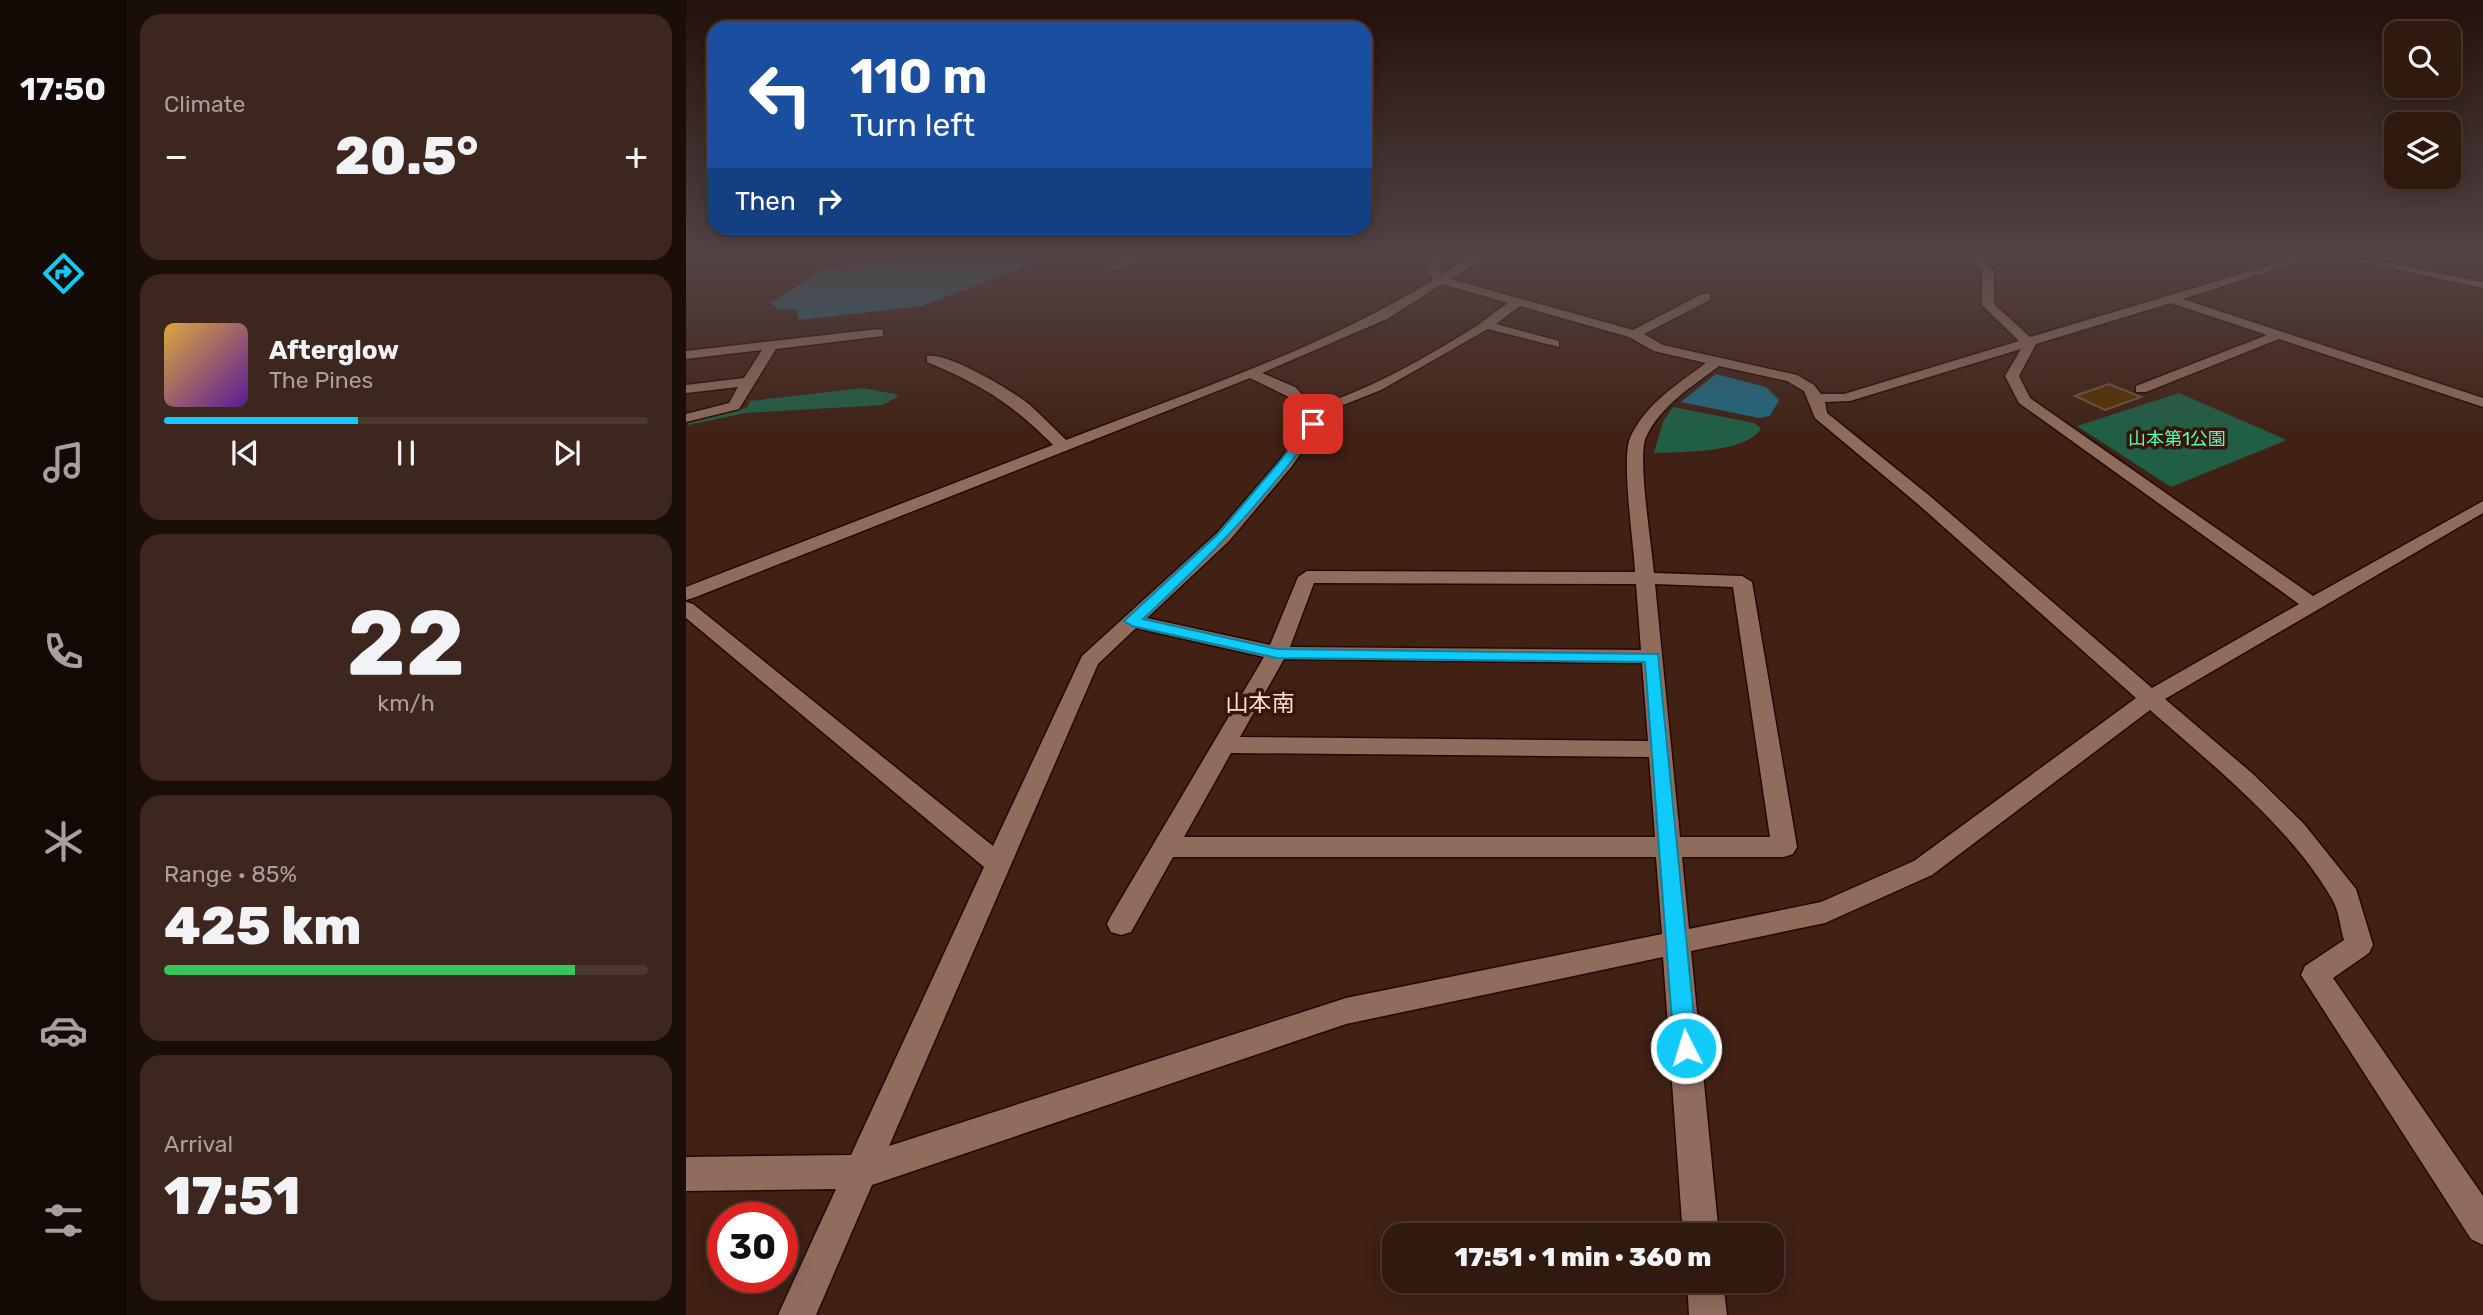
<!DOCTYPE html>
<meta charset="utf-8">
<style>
:root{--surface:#30190f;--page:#3c261d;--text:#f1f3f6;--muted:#a8a09e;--line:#4b382f;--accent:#10cafa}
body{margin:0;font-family:Rubik,"Noto Sans JP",sans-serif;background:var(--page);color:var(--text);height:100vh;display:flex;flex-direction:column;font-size:26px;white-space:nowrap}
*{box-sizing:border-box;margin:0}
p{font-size:23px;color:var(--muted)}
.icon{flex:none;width:38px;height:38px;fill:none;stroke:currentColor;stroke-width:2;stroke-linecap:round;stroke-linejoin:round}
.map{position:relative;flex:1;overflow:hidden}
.drawer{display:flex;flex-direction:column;gap:14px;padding:14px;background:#1a0e08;width:560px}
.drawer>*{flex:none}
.hud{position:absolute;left:21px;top:21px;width:665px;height:214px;border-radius:21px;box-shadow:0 4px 18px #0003,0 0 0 2px var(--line);background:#1a4fa0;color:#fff;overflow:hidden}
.fabs{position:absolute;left:1698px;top:21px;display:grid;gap:14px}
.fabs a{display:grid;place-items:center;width:77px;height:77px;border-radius:14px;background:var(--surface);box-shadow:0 4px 18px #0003,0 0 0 2px var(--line);font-size:35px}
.speed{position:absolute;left:21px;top:1202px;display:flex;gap:14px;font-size:35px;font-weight:700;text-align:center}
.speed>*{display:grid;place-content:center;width:91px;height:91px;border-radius:50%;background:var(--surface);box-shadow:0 4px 18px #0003,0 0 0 2px var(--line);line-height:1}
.speed .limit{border:10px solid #d22;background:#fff;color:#111}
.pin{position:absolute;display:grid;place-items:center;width:60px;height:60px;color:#fff;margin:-30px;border-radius:14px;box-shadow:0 4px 10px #0006}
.me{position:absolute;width:77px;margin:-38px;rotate:355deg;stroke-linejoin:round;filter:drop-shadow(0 0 5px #0008)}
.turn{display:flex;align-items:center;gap:24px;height:147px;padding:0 28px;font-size:32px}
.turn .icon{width:91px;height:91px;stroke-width:2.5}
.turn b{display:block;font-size:49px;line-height:60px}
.then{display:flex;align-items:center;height:66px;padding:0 28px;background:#0003;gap:14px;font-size:26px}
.big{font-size:52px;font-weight:800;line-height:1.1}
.drawer .tile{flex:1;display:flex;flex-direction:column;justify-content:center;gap:10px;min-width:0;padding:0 24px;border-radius:21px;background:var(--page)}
.drawer .dial{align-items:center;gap:0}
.dial b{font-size:91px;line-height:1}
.song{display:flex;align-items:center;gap:21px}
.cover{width:84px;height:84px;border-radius:10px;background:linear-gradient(135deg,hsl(40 70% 55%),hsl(270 70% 35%))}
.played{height:7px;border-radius:4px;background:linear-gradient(90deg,var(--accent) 40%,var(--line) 40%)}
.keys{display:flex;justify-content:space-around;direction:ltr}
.heat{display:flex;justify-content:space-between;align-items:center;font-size:38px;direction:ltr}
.charge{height:10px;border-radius:5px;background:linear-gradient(90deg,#34c759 85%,var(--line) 0)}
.trip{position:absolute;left:696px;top:1223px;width:402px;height:70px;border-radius:21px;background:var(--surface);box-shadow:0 4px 18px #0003,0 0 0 2px var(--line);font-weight:800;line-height:70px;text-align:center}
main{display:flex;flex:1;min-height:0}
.tabs{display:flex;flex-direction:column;width:126px;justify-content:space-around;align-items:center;background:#130a06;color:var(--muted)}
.tabs .icon{width:49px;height:49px}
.tabs .current{color:var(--accent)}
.tabs b{font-size:32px;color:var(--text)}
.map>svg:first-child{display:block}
.green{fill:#205f46}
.water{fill:#1f6980}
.building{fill:#563001;stroke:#72563d;stroke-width:2}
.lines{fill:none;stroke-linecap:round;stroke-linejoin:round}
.minor-casing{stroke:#250901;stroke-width:3}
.minor{fill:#906c5d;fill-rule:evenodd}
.route{fill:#10cafa;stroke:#0a83a2;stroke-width:2}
.labels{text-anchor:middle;stroke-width:7;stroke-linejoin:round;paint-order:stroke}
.far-park-label{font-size:18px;fill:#59fabb;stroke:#35170a}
.neighbourhood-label{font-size:23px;fill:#fedcce;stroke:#35170a}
</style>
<main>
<nav class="tabs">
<b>17:50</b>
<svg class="icon current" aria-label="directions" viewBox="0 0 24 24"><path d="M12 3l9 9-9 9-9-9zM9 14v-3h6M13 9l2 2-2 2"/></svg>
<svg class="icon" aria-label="music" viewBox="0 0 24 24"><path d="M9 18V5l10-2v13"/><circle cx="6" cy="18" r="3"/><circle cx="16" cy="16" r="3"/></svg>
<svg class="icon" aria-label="phone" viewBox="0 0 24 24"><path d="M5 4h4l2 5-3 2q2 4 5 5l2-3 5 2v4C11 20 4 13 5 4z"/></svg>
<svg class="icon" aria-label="climate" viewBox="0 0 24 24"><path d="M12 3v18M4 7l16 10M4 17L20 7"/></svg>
<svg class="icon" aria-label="car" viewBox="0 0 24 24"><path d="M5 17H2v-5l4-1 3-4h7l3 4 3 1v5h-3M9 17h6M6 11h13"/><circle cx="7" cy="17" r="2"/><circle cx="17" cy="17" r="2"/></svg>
<svg class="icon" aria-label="filters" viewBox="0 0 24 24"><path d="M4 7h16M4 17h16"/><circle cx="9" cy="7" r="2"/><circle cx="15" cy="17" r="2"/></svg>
</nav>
<section class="drawer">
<div class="tile"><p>Climate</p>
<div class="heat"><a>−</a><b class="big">20.5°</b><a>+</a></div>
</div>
<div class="tile">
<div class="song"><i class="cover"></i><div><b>Afterglow</b><p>The Pines</p></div></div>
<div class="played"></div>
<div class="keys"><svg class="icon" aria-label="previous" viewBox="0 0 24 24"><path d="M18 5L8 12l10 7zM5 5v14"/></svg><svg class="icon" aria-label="pause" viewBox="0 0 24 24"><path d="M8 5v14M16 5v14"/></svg><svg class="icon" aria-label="next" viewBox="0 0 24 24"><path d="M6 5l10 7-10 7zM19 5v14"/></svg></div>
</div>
<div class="tile dial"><b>22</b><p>km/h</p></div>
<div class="tile"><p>Range · 85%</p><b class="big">425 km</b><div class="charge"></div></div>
<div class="tile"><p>Arrival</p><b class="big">17:51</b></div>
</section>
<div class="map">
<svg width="1797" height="1315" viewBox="0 0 1797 1315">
<rect width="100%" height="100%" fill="#402114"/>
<g class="green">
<path d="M 177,388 L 214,395 L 197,405 L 60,413 L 2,425 L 0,421 L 61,408 L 64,401 Z"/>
<path d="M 1493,393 L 1601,440 L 1485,487 L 1391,426 Z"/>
<path d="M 987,407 L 1068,423 L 1075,428 C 1062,453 995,452 968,453 L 977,422 Z"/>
</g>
<g class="water">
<path d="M 222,254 L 371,254 L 236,306 L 113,320 L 110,309 L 91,309 L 84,303 C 102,294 125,275 142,269 C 168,261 198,268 222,254 Z"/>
<path d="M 1030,374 L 1080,387 L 1093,400 L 1084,416 L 1073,418 L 995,402 Z"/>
</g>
<path class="building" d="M 1423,384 L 1455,397 L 1419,410 L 1389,396 Z"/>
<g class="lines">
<defs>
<g id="minor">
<path d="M 468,254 L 430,270 L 420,268 L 444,255 Z"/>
<path d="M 710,254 L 760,254 L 752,265 L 756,274 L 785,257 L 808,254 L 764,279 L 947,330 L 1016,294 L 1024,294 L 1024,300 L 958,334 L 977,345 L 1111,375 L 1128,385 L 1135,394 L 1158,394 L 1333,341 L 1296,305 L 1296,272 L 1283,254 L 1294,254 L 1308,272 L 1308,304 L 1344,337 L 1621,254 L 1637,254 L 1497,299 L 1797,398 L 1797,407 L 1593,339 L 1460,392 L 1450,392 L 1450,386 L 1581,335 L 1485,303 L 1350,344 L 1333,376 L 1344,398 L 1627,596 L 1797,501 L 1797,513 L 1479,699 L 1567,774 L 1618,824 L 1670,889 L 1687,945 L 1683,953 L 1647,978 L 1797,1196 L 1797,1245 L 1785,1239 L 1615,975 L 1619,966 L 1658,940 C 1654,927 1653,910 1646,899 C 1605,827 1525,764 1464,710 L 1246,875 L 1139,923 L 1005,951 L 1033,1236 L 997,1236 L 977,957 L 660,1024 L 186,1185 L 130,1315 L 92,1315 L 150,1189 L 0,1191 L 0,1157 L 165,1155 L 298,867 L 0,618 L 0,602 L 7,604 L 307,846 L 396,656 L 531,533 L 594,460 L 619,424 L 607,399 L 564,378 L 7,598 L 0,600 L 0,587 L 367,445 C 325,403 296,385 241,362 L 241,356 C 262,352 327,391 344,405 C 356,416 368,428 380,440 C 503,392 634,350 747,280 L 740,265 L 745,260 L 715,257 ZM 756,284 L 822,303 C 811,310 802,318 792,325 C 741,357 686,389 628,407 L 609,387 L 576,373 L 701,319 ZM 834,306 L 943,337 L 968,351 L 1020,363 C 992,384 959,404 944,438 C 935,459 948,545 949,572 L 621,571 L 612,577 L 584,645 L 461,618 L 543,541 L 606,466 L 635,424 L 632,415 L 695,390 L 802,329 L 873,347 L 873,341 L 810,324 ZM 1335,349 L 1319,376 L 1333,403 L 1613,604 L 1466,688 L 1245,497 L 1141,413 L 1139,402 L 1164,401 ZM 1033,366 L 1101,381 L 1118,391 L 1129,418 L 1233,505 L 1450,698 L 1228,861 L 1135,902 L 1003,929 L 996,857 L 1098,857 L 1107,854 L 1111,847 L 1066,582 L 1056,576 L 968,573 C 966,547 951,457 960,437 C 975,405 1007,386 1033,366 ZM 628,583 L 950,584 L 955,650 L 604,647 ZM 969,584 L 1047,587 L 1084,837 L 994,837 ZM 450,628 L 578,657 L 425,916 L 421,924 L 425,932 L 435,935 L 445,932 L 487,857 L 970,857 L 976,934 L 660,998 L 203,1146 L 412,664 ZM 598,659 L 956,663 L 962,741 L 554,737 ZM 545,753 L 963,757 L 969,837 L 498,837 Z"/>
<path d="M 1639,254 L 1659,254 L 1797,282 L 1797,288 Z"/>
<path d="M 192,329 L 197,330 L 197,336 L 90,349 L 53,409 L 0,422 L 0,414 L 43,403 L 52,387 L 0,393 L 0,385 L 58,378 L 76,350 L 0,359 L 0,351 Z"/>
<path d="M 1001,1281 L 1037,1281 L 1041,1315 L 1003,1315 Z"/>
</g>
</defs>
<use href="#minor" class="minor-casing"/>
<use href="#minor" class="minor"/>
</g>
<linearGradient id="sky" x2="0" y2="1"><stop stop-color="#23120b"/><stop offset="0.58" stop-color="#534345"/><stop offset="1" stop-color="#534345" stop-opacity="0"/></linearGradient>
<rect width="1797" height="438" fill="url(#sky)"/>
<path class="route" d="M 623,422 L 633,424 C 580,500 524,556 457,619 L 591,649 L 972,654 L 1011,1048 L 1008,1055 L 1000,1058 L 992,1055 L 988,1048 L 959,662 L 591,658 L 446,626 L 438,621 L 532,534 L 595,460 Z"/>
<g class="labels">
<g class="far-park-label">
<text x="1491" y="445">山本第1公園</text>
</g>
<g class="neighbourhood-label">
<text x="574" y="711">山本南</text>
</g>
</g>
</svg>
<div class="fabs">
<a><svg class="icon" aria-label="search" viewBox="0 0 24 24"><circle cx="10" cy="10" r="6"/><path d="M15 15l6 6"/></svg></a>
<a><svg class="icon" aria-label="layers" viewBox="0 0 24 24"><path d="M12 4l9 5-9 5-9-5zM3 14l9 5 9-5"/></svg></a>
</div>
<div class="speed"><div class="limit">30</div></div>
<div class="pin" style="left:627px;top:424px;background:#d93025"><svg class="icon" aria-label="arrive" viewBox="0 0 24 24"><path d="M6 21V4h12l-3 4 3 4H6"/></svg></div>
<svg class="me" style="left:1000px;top:1048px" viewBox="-20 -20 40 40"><circle r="17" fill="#10cafa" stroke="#fff" stroke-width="3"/><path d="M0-11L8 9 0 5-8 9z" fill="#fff"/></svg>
<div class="trip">17:51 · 1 min · 360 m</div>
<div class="hud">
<div class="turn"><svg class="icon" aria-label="left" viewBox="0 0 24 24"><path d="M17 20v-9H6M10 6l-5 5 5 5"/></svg><div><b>110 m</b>Turn left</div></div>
<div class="then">Then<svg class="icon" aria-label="right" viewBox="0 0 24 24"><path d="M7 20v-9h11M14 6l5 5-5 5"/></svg></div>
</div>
</div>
</main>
